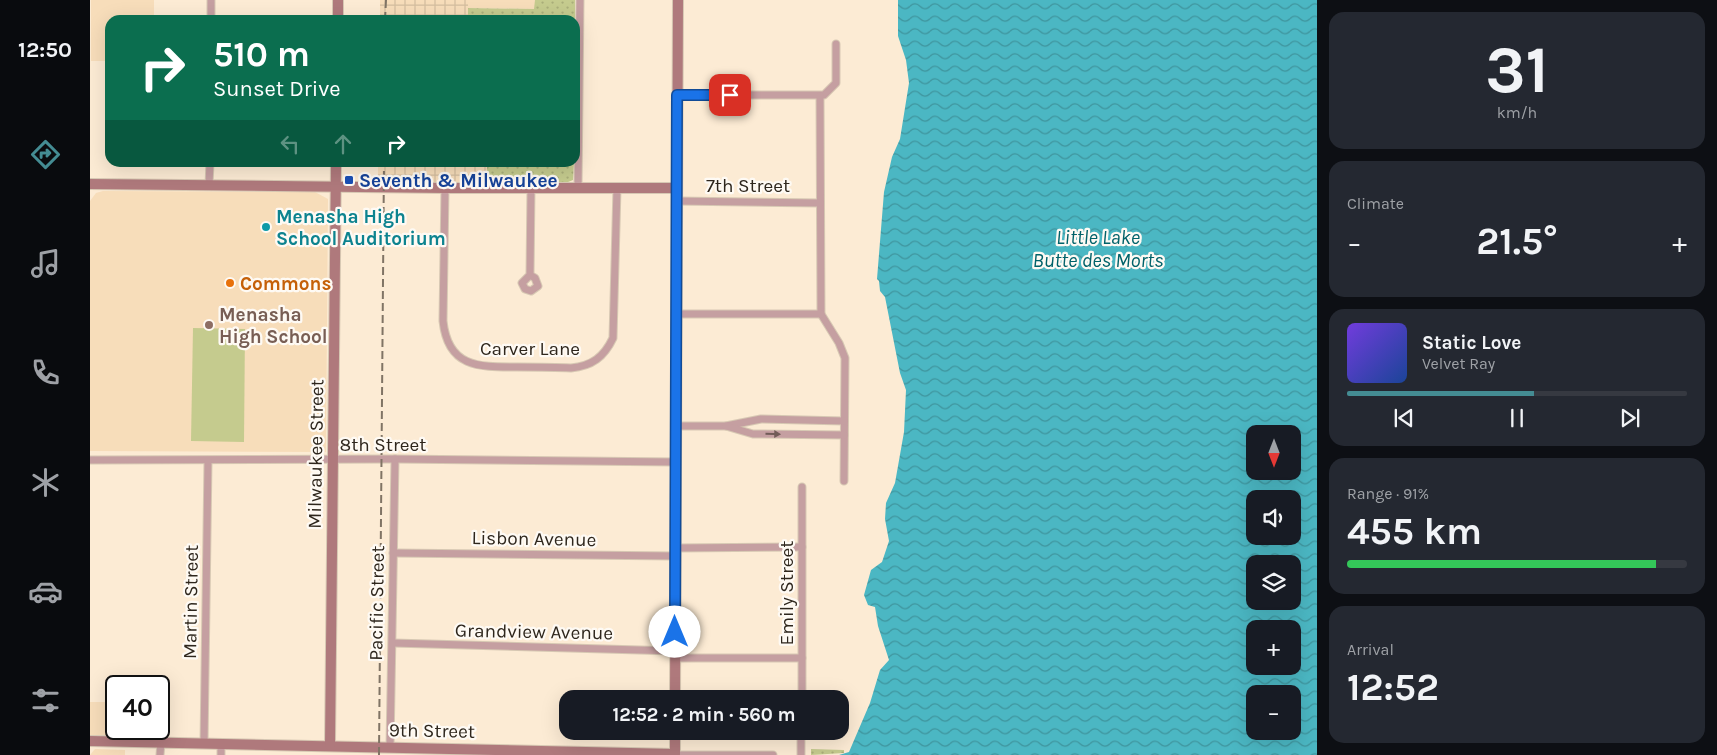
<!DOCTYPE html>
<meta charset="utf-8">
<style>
:root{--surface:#171b24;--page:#242831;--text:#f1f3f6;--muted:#9ea1a6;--line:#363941;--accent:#448c93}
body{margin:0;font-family:Karla,sans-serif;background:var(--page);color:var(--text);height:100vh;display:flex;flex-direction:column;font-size:19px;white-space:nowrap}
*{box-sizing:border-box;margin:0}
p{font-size:16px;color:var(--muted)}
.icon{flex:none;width:28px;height:28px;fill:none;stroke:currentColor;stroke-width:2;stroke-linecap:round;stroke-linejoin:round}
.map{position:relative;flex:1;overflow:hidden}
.side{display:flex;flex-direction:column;gap:12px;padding:12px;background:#0d0f14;width:400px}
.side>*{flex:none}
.guide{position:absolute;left:15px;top:15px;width:475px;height:152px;border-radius:15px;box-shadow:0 5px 20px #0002;background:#0b6e4f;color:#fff;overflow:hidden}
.needle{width:32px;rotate:180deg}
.tools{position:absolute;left:1156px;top:425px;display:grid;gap:10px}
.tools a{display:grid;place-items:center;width:55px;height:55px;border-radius:10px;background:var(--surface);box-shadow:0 5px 20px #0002;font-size:25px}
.speed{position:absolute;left:15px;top:675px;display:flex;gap:10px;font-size:25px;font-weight:700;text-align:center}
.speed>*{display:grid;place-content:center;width:65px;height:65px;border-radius:50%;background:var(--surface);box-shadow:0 5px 20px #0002;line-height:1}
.speed .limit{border:2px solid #111;border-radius:8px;background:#fff;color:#111}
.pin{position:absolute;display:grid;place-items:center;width:42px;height:42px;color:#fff;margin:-21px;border-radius:10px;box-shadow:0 2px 8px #0006}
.me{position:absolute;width:55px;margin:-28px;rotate:0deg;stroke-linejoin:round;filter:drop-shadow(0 0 4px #0008)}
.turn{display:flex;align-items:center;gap:18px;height:105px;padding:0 25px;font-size:22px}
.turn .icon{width:65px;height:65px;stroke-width:2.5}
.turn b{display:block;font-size:35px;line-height:42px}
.lanes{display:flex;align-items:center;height:48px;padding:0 25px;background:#0003;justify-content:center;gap:25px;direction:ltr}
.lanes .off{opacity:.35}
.big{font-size:38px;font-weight:700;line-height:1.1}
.side .card{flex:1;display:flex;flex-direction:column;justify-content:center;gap:8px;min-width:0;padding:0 18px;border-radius:15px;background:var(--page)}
.side .dial{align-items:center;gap:0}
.dial b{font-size:65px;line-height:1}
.song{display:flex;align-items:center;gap:15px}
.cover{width:60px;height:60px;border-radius:8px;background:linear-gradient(135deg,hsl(260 70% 55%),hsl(220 70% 35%))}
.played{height:5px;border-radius:2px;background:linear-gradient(90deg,var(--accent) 55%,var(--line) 55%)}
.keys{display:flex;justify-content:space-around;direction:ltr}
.heat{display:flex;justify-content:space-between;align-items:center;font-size:28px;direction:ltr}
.charge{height:8px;border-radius:4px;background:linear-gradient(90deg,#34c759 91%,var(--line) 0)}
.trip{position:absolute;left:469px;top:690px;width:290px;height:50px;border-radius:15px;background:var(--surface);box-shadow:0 5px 20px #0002;font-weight:700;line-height:50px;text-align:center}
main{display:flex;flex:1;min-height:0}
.tab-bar{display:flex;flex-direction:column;width:90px;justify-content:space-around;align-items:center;background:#090b0e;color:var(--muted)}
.tab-bar .icon{width:35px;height:35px}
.tab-bar .active{color:var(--accent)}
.tab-bar b{font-size:22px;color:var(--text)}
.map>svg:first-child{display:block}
.built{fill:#f7ddba}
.industrial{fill:url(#industrial-grid)}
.grass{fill:#c5cb8e}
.park{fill:url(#park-dots)}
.water{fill:url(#water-waves);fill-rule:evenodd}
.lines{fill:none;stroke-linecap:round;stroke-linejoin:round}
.street-casing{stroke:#d7c8b3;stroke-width:9}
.secondary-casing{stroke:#d7c8b3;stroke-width:12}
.street{stroke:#c59fa1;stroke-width:7}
.secondary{stroke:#af797c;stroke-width:10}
.rail{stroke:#807465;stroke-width:2;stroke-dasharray:8 4;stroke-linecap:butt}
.oneway{fill:#725c58}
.route-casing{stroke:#114b97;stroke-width:12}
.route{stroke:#1a73e8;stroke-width:9}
.transit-dot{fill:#1a4fb4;stroke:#fefaf4;stroke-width:2}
.culture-dot{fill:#0f9aa8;stroke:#fefaf4;stroke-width:2}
.food-dot{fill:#e8710a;stroke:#fefaf4;stroke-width:2}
.education-dot{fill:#8d6e63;stroke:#fefaf4;stroke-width:2}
.labels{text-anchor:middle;stroke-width:4.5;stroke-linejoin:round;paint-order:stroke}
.transit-label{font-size:19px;font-weight:bold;fill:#164399;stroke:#fefaf4;text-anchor:start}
.street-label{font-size:19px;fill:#2e261c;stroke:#fefaf4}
.culture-label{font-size:19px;font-weight:bold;fill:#0d838f;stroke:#fefaf4;text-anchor:start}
.food-label{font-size:19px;font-weight:bold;fill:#c56008;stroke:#fefaf4;text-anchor:start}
.education-label{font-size:19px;font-weight:bold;fill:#785e54;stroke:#fefaf4;text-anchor:start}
.water-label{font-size:20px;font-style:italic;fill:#00626a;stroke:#fefaf4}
</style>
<main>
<nav class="tab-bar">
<b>12:50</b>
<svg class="icon active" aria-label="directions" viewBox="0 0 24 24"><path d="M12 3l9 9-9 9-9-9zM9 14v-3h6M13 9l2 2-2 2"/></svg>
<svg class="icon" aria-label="music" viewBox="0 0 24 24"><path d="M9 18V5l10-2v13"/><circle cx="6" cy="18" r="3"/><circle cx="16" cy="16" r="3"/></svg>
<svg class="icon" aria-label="phone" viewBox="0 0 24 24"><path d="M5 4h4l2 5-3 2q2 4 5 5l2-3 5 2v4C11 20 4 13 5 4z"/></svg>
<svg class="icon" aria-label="climate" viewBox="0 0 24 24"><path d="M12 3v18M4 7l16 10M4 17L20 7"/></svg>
<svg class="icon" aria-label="car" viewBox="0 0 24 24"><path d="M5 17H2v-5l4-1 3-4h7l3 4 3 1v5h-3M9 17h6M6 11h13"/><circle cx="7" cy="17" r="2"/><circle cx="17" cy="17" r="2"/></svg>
<svg class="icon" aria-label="filters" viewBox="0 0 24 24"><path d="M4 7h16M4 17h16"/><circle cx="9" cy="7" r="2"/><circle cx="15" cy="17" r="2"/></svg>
</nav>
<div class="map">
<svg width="1227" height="755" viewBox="0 0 1227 755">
<defs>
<pattern id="industrial-grid" width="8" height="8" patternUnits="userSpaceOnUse" patternTransform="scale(1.25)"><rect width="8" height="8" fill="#f7ddba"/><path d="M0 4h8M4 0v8" fill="none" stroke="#d4be9f"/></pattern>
<pattern id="park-dots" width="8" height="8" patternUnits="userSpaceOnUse" patternTransform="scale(1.25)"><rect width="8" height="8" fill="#c5cb8e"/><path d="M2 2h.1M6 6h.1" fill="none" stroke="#aaae7a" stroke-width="1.8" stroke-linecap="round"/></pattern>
<pattern id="water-waves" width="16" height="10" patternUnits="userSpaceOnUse" patternTransform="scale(1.25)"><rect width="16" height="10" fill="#4bb7c3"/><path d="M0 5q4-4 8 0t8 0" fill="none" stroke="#3f959e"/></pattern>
</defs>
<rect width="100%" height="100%" fill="#fcebd4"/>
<g class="built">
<path d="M 1,0 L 64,0 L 64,20 L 20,20 L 20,61 L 1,61 Z"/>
<path d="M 378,0 L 445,0 L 445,9 L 378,8 Z"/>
<path d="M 13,191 L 225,192 L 238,199 L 236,452 L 0,451 L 0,201 L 6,193 Z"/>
<path d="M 0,702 L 26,702 L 26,729 L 37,729 L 37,735 L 0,735 Z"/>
<path d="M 5,749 L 35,750 L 35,755 L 0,755 Z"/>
</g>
<g class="industrial">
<rect x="290" y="0" width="88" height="20"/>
<rect x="288" y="163" width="109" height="19"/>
</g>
<path class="grass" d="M 103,328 L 155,329 L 154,442 L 101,441 Z"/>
<g class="park">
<path d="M 445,0 L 485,0 L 485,20 L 378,20 L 378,8 L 444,9 Z"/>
<path d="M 397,163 L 484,163 L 483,180 L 478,182 L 397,182 Z"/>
<path d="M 721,749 L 754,750 L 754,753 L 721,755 Z"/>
</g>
<path class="water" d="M 808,0 L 1227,0 L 1227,755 L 749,755 L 759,752 L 780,703 L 790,670 L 799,660 L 788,626 L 785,607 L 778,605 L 774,595 L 781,570 L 792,562 L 799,541 L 795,519 L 796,503 L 805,483 L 814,432 L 816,390 L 810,373 L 795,297 L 790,291 L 789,281 L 787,279 L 794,192 L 802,157 L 810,139 L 819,83 L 816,60 L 808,36 ZM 1165,434 L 1202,434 L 1202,471 L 1165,471 ZM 1165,499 L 1202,499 L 1202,536 L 1165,536 ZM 1165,564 L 1202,564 L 1202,601 L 1165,601 ZM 1165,629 L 1202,629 L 1202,666 L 1165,666 ZM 1165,694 L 1202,694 L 1202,731 L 1165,731 Z"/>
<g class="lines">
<defs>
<g id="street">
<path d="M 121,20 L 121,0"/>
<path d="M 587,95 L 734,95 L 746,83 L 746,44"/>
<path d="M 730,96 L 731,314 L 749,343 L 755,358 L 754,481"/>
<path d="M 119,185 L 120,162"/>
<path d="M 355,188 L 353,321 C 358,368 389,367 427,367 C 445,367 463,367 481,368 C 502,366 514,357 523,338 L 527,188"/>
<path d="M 488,188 L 490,0"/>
<path d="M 587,201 L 730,203"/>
<path d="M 440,275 L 445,278 L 448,286 L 441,291 L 435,289 L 432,283 L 440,275 L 441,188"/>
<path d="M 586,314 L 731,314"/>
<path d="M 585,426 L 636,426 L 671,419 L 754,421"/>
<path d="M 636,426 L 663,434 L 754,435"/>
<path d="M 0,460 L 305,459 L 586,462"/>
<path d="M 585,548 L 712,547"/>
<path d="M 303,553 L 585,556"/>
<path d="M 303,643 L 585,651"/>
<path d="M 585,658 L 712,658"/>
<path d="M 712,699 L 712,487"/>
<path d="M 114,744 L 118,461"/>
<path d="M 300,747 L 305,459"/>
<path d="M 70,755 L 71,742"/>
<path d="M 131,755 L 131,744"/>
<path d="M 585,755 L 683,755"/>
<path d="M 711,755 L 711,731"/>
</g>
<g id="secondary">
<path d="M 248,20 L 248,0"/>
<path d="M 0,184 L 355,188 L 587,188"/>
<path d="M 585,699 L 588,0"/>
<path d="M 0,741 L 585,754 L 585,731"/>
<path d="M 240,745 L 246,162"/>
</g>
</defs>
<use href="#street" class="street-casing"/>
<use href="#secondary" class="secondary-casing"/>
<use href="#street" class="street"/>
<use href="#secondary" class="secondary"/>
<g class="rail">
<path d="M 295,20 L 296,0"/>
<path d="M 289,755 L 294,162"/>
</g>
</g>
<defs><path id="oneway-solid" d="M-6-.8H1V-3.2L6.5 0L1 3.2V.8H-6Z" transform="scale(1.25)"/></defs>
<use class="oneway" href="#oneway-solid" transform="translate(683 434) rotate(1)"/>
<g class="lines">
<defs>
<path id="route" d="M 585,632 L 587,95 L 640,95"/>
</defs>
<use href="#route" class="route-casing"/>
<use href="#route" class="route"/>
</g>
<rect class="transit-dot" x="254" y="175" width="10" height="10" rx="2.5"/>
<circle class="culture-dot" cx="176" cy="227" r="5"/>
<circle class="food-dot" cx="140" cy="283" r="5"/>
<circle class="education-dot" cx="119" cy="325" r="5"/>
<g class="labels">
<g class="transit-label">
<text x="269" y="187">Seventh &amp; Milwaukee</text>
</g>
<g class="street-label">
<text x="658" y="192">7th Street</text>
<text x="440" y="355">Carver Lane</text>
<text x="293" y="451">8th Street</text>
<text transform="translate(225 454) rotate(-89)" y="7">Milwaukee Street</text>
<text transform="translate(444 538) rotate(1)" y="7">Lisbon Avenue</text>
<text transform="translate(696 593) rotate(-90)" y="7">Emily Street</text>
<text transform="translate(100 602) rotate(-89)" y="7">Martin Street</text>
<text transform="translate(286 603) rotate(-89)" y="7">Pacific Street</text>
<text transform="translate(444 631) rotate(1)" y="7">Grandview Avenue</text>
<text transform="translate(342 730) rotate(1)" y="7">9th Street</text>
</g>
<g class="culture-label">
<text x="186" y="223">Menasha High<tspan x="186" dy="22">School Auditorium</tspan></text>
</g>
<g class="food-label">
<text x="150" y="290">Commons</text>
</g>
<g class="education-label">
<text x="129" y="321">Menasha<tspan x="129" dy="22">High School</tspan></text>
</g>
<g class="water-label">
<text x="1008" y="244">Little Lake<tspan x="1008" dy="23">Butte des Morts</tspan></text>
</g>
</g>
</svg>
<div class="tools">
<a><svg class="needle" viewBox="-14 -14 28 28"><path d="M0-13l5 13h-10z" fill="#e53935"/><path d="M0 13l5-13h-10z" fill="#9ea1a6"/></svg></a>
<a><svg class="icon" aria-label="sound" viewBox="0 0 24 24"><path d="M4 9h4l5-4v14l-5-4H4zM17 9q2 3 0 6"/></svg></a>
<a><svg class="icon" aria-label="layers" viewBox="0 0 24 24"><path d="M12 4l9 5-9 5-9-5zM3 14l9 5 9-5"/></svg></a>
<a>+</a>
<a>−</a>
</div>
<div class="speed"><div class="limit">40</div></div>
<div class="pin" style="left:640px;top:95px;background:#d93025"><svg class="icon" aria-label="arrive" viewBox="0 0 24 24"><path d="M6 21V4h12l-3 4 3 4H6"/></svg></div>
<svg class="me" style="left:585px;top:632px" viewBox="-20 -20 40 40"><circle r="19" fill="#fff"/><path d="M0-13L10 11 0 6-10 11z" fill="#1a73e8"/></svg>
<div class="trip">12:52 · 2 min · 560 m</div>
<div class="guide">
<div class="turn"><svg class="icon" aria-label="right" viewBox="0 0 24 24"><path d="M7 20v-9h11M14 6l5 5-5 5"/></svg><div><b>510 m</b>Sunset Drive</div></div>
<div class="lanes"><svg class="icon off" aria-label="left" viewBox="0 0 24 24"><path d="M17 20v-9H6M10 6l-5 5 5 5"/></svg><svg class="icon off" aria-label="ahead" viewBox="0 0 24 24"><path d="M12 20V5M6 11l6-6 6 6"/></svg><svg class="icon" aria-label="right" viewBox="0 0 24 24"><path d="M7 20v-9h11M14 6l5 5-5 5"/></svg></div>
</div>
</div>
<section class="side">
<div class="card dial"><b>31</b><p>km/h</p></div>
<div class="card"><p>Climate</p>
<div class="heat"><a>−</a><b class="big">21.5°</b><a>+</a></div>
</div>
<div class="card">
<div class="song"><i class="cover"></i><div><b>Static Love</b><p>Velvet Ray</p></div></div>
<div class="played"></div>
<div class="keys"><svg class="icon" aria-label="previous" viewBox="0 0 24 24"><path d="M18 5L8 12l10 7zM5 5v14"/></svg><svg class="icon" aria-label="pause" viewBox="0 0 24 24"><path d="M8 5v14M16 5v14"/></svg><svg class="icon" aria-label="next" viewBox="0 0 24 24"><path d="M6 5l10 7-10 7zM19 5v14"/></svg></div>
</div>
<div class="card"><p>Range · 91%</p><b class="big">455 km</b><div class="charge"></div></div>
<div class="card"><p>Arrival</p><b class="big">12:52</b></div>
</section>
</main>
